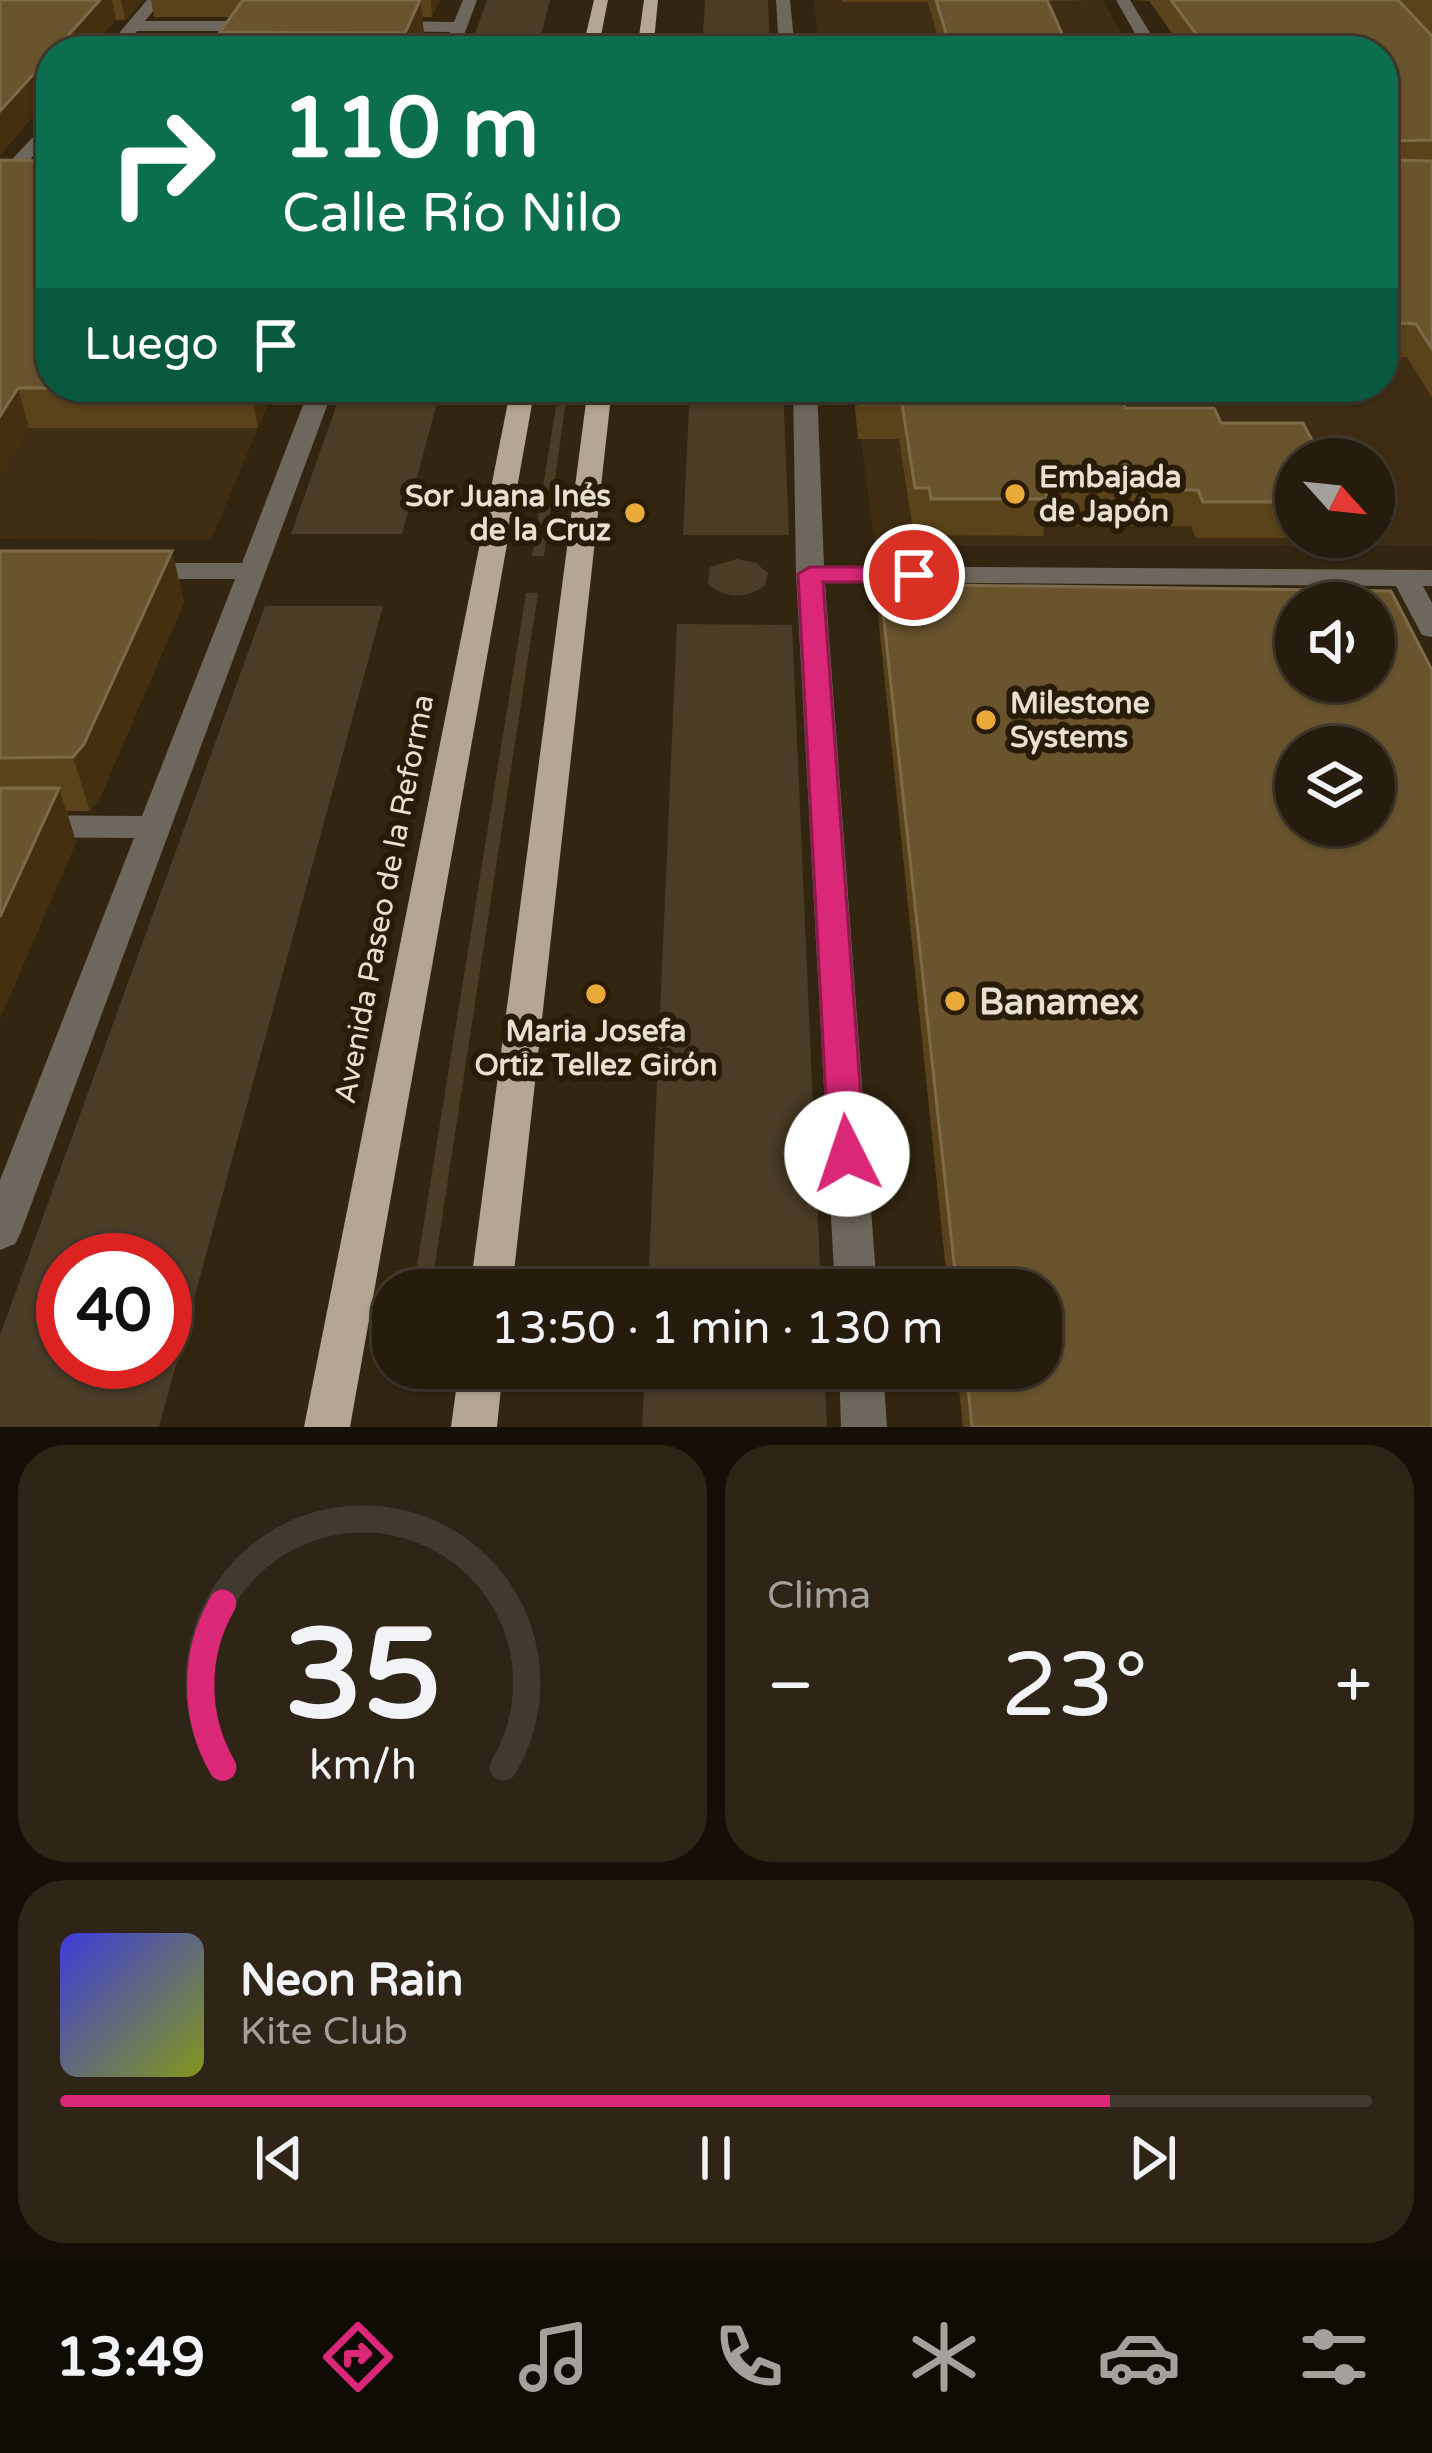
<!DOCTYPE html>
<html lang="es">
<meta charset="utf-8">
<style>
:root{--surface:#261c0d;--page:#2e2516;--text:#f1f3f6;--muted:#a4a19d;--line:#423a2e;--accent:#db2777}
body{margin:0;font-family:"Varela Round",sans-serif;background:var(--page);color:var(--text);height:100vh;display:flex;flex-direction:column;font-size:45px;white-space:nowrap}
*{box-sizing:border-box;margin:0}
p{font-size:39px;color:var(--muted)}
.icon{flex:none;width:66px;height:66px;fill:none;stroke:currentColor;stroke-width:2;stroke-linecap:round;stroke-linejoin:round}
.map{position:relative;height:1427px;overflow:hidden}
.drawer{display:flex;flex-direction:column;gap:18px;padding:18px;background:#150f07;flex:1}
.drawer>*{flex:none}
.top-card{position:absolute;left:36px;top:36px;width:1362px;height:366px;border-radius:48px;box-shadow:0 3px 9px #0004,0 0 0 3px var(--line);background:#0b6e4f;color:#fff;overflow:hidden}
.needle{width:78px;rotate:117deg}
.fabs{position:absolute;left:1275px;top:438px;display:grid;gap:24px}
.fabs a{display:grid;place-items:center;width:120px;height:120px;border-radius:50%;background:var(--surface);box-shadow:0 3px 9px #0004,0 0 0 3px var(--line);font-size:60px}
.speed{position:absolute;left:36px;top:1233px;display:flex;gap:24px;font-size:60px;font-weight:700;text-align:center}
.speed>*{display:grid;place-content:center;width:156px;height:156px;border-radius:50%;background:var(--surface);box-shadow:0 3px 9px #0004,0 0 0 3px var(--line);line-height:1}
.speed .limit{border:18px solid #d22;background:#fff;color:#111}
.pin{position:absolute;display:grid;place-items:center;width:102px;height:102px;color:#fff;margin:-51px;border:6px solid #fff;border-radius:50%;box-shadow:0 3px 12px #0007}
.me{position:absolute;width:132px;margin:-66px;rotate:356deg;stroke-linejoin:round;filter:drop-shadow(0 0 9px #0008)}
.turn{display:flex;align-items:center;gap:42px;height:252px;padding:0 48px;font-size:54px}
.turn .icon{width:156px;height:156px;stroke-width:2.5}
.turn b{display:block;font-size:84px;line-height:102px}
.then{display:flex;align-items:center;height:114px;padding:0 48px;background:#0003;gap:24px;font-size:45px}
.big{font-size:90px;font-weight:600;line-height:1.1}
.drawer .card{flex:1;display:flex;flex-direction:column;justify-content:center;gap:18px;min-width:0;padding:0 42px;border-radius:48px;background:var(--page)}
.drawer .dial{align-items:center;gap:0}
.dial svg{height:312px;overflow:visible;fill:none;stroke:var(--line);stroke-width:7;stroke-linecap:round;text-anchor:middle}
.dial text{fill:var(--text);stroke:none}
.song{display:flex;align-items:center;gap:36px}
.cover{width:144px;height:144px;border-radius:18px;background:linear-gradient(135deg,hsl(240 70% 55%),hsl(70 70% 35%))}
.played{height:12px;border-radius:6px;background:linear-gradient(90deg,var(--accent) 80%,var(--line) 80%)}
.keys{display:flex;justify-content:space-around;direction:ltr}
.heat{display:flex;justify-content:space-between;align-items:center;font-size:66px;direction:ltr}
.drawer .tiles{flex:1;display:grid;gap:18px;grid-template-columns:1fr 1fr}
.card:last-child{grid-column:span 2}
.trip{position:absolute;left:372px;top:1269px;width:690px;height:120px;border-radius:48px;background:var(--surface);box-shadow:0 3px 9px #0004,0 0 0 3px var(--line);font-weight:600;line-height:120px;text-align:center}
.tab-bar{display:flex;height:192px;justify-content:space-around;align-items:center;background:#0f0b05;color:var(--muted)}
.tab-bar .icon{width:84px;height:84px}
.tab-bar .selected{color:var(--accent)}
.tab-bar b{font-size:54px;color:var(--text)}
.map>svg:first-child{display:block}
.built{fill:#3f2e13;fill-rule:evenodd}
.green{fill:#4b3c25;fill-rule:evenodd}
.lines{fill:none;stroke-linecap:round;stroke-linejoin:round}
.minor{fill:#6e675d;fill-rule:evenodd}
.major{fill:#b4a691;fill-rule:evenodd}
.wall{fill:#5a431a}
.shaded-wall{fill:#44300e}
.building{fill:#69542e;stroke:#7d6a48;stroke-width:3;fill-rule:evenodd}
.route{fill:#db2777;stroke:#8e194d;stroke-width:3}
.poi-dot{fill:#e9aa38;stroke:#291c07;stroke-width:4.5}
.labels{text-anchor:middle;stroke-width:12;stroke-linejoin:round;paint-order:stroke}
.poi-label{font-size:30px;font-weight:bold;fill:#e8e0d3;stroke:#291c07;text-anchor:start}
.street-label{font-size:30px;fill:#e8e0d3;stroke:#291c07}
.near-poi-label{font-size:36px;font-weight:bold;fill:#e8e0d3;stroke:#291c07;text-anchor:start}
</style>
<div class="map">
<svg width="1432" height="1427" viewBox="0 0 1432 1427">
<rect width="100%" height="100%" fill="#332611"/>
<g class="built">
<path d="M 814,0 L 1103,1 L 1131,51 L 819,51 Z"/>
<path d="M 1383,203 L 1408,358 L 1432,398 L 1432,546 L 875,546 L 854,387 L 1383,387 ZM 1296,459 L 1374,459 L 1374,537 L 1296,537 Z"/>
<path d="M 0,221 L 51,387 L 275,387 L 211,540 L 0,539 Z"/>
</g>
<g class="green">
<path d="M 487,0 L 550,0 L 537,51 L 469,51 Z"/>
<path d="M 705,0 L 768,0 L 770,51 L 702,51 Z"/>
<path d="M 343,387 L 441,387 L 402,534 L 291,534 Z"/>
<path d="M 559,387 L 568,387 L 544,556 L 532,556 Z"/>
<path d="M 690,387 L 783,387 L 789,535 L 683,535 Z"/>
<path d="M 737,559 L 756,563 L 768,573 L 765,585 C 748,599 725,599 708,584 L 710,567 Z"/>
<path d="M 526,593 L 538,593 L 431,1290 L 413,1290 Z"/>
<path d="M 265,606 L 383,606 L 159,1427 L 0,1427 L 0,1335 ZM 63,1260 L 165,1260 L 165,1362 L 63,1362 Z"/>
<path d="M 677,624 L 792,625 L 821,1290 L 648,1290 Z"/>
<path d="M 645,1368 L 824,1368 L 827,1427 L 642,1427 Z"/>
</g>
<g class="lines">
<g class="minor">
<path d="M 147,0 L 162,0 L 145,21 L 261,21 L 269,26 L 261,31 L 137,31 L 120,51 L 104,51 Z"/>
<path d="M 463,0 L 477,0 L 458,51 L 442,51 L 450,32 L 381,31 L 373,26 L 381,21 L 454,22 Z"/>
<path d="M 776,0 L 790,0 L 795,51 L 779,51 Z"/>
<path d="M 1116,0 L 1130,0 L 1161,51 L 1145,51 Z"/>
<path d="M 51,118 L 51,134 L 7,188 L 0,190 L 0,172 Z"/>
<path d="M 310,387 L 334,387 L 21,1232 L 15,1244 L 0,1250 L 0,1180 L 134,838 L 0,837 L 0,815 L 142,816 L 235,579 L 138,579 L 125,571 L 138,563 L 242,563 Z"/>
<path d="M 793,387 L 817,387 L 824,566 L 1432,570 L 1432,586 L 1423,586 L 1432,603 L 1432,637 L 1422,635 L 1396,586 L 825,582 L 877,1290 L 835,1290 L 796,574 Z"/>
<path d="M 839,1368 L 883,1368 L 887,1427 L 841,1427 Z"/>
</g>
<g class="major">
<path d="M 594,0 L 608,0 L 598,51 L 582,51 Z"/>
<path d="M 644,0 L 658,0 L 653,51 L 637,51 Z"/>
<path d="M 511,387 L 535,387 L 350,1427 L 304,1427 Z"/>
<path d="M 588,387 L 612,387 L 512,1290 L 470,1290 Z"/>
<path d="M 459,1368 L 503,1368 L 497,1427 L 451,1427 Z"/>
</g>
</g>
<g class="wall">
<path d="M 0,0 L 143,0 L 125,20 L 116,20 L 51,51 L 51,95 L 0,155 Z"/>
<path d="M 151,0 L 440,0 L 432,17 L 422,17 L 424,36 L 418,51 L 223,51 L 220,32 L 231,17 L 154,17 Z"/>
<path d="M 842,0 L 1113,0 L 1048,1 L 1069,49 L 1184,50 L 1149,1 L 1135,0 L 1432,0 L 1432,398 L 1407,357 L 1383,357 L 1383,51 L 941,49 L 928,2 L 842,2 Z"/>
<path d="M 0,160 L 51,387 L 275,387 L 258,428 L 29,428 L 0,475 Z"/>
<path d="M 853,387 L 1118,387 L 1125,408 L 1221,423 L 1296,459 L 1296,537 L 1335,538 L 1196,538 L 1191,526 L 1044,526 L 1043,536 L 927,535 L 926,524 L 912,524 L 899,439 L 858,439 Z"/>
<path d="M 0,551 L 172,551 L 184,602 L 100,797 L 90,811 L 67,811 L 76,842 L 0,1018 Z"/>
<path d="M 880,584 L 1432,1427 L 963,1427 L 957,1368 L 1041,1368 L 1041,1290 L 948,1290 L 878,616 Z"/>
</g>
<g class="shaded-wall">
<path d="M 100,0 L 112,0 L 116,20 L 89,51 L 54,51 Z"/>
<path d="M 121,0 L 143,0 L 125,20 Z"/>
<path d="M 421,0 L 424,36 L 418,51 L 406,51 L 405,33 Z"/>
<path d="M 431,0 L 440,0 L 432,17 Z"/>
<path d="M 51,55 L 51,95 L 0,155 L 0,111 Z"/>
<path d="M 251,387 L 275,387 L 258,428 L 250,388 Z"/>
<path d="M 18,388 L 29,428 L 0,475 L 0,416 Z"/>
<path d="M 172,551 L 184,602 L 100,797 L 90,811 L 73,757 Z"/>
<path d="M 59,788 L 76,842 L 0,1018 L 0,917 Z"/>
</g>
<g class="building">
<path d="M 0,0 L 100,0 L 54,51 L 51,51 L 51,55 L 0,111 Z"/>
<path d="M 243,0 L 420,0 L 405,33 L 220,32 Z"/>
<path d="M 936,0 L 1047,0 L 1069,49 L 1208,50 L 1171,0 L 1398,0 L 1432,36 L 1432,140 L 1390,141 L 1386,146 L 1387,160 L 1432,161 L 1432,349 L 1416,324 L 1383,322 L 1383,51 L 823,51 L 823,49 L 951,49 Z"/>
<path d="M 0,160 L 51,161 L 51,387 L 250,388 L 18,388 L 0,416 Z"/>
<path d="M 858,387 L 1118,387 L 1125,408 L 1214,408 L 1221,423 L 1303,423 L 1322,459 L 1296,459 L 1296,502 L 1203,502 L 1198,490 L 1045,490 L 1048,499 L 931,499 L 929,488 L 915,488 L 902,404 L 860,404 Z"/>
<path d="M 0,551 L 172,551 L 84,744 L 73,757 L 0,758 Z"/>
<path d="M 880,584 L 1391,591 L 1432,670 L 1432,1427 L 972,1427 L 966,1368 L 1041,1368 L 1041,1290 L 957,1290 ZM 1296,603 L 1374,603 L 1374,681 L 1296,681 ZM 1296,747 L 1374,747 L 1374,825 L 1296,825 Z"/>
<path d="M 0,788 L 59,788 L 0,917 Z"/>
</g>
<path class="route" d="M 810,567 L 914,567 L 926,575 L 914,582 L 823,582 L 865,1154 L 860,1165 L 847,1169 L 835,1165 L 829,1154 L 798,574 Z"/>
<g class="poi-dot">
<circle cx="1015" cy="494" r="12"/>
<circle cx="635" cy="513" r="12"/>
<circle cx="986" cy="720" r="12"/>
<circle cx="596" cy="994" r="12"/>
<circle cx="955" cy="1001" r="12"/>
</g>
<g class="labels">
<g class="poi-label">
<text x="1039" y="487">Embajada<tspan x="1039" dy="34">de Japón</tspan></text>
<text x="611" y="506" text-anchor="end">Sor Juana Inés<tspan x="611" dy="34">de la Cruz</tspan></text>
<text x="1010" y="713">Milestone<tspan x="1010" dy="34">Systems</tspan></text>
<text x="596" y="1041" text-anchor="middle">Maria Josefa<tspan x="596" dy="34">Ortiz Tellez Girón</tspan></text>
</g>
<g class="street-label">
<text transform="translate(384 899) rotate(-79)" y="10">Avenida Paseo de la Reforma</text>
</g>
<g class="near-poi-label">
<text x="979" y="1014">Banamex</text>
</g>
</g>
</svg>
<div class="fabs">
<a><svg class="needle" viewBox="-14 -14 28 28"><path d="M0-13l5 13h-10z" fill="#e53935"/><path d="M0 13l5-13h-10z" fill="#a4a19d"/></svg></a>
<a><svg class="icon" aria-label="sound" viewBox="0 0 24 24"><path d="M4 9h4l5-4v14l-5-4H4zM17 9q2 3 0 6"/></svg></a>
<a><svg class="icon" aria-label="layers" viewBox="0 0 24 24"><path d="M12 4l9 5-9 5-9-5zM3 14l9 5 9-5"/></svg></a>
</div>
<div class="speed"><div class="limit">40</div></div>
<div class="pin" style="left:914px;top:575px;background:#d93025"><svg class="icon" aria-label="arrive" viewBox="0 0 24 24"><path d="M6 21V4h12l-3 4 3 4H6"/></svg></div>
<svg class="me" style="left:847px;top:1154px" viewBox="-20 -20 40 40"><circle r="19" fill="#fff"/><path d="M0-13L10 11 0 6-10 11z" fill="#db2777"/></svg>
<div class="trip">13:50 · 1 min · 130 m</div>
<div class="top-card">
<div class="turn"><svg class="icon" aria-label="right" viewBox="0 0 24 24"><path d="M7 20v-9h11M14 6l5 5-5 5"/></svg><div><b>110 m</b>Calle Río Nilo</div></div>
<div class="then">Luego<svg class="icon" aria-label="arrive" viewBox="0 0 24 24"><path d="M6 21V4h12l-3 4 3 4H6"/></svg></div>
</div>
</div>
<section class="drawer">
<div class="tiles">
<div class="card dial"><svg viewBox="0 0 100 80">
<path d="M14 69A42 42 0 1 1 86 69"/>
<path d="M14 69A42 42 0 0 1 14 27" stroke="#db2777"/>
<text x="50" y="56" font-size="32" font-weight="700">35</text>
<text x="50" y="72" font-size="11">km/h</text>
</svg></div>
<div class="card"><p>Clima</p>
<div class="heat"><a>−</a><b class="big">23°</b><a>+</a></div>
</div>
<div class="card">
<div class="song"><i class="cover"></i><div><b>Neon Rain</b><p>Kite Club</p></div></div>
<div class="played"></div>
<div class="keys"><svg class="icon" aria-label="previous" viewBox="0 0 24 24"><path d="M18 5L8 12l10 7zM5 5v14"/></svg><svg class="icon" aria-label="pause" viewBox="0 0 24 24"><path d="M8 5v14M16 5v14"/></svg><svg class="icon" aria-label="next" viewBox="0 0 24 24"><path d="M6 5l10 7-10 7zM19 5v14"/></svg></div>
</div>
</div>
</section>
<nav class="tab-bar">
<b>13:49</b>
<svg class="icon selected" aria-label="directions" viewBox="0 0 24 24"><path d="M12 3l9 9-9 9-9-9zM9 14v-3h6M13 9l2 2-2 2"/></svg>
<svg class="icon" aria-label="music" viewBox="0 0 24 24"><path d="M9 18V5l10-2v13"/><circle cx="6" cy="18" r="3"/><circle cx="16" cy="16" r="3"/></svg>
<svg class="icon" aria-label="phone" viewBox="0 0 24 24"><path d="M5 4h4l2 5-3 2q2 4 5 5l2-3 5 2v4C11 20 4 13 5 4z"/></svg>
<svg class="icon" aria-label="climate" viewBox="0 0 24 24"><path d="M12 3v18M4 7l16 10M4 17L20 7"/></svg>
<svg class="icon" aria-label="car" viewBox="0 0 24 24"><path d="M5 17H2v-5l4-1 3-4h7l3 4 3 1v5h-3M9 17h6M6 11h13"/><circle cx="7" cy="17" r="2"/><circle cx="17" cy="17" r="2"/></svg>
<svg class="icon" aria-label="filters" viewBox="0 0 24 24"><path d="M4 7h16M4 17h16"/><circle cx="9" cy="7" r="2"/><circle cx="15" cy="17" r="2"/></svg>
</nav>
